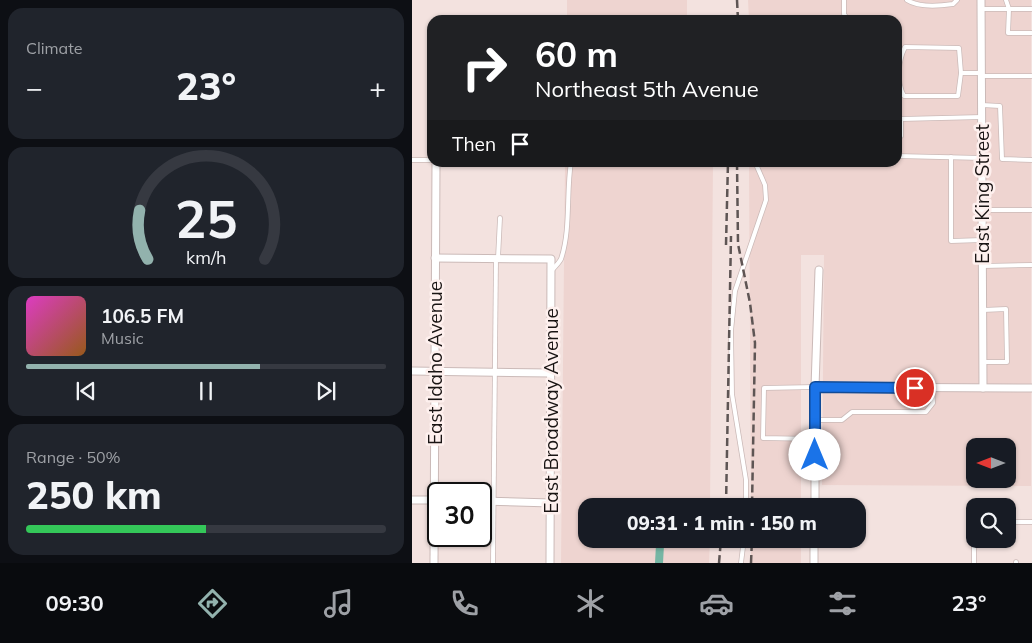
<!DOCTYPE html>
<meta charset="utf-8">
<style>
:root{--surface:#171b24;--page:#20242c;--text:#f1f3f6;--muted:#9ea1a6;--line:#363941;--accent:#92b2ad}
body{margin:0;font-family:Mulish,sans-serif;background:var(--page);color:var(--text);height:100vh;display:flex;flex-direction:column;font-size:19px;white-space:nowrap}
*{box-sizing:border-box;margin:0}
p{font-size:16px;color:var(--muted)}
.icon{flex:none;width:28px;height:28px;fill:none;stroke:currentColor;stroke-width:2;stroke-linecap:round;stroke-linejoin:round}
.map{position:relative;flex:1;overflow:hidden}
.sheet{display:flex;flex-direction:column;gap:8px;padding:8px;background:#0d0f14;width:412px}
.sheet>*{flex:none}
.top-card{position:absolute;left:15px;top:15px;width:475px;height:152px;border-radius:15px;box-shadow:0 1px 4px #0004;background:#202124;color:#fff;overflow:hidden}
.needle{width:32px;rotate:270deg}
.tools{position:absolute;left:554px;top:438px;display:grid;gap:10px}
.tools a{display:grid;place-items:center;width:50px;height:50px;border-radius:10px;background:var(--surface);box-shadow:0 1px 4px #0004;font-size:25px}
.speed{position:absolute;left:15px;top:482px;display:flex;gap:10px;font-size:25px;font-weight:700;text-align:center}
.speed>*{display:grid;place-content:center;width:65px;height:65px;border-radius:50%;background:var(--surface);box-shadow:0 1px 4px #0004;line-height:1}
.speed .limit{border:2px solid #111;border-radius:8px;background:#fff;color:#111}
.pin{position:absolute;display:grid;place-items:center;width:42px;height:42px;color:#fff;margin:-21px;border:2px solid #fff;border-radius:50%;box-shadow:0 1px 5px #0007}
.me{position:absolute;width:55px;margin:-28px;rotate:0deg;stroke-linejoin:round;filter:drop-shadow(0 0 4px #0008)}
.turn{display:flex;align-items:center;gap:18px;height:105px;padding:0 25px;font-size:22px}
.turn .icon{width:65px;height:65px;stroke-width:2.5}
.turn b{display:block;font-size:35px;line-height:42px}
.then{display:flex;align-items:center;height:48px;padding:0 25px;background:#0003;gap:10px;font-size:19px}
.big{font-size:38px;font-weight:800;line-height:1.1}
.sheet .widget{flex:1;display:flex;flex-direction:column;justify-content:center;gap:8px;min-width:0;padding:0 18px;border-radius:15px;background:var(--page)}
.sheet .dial{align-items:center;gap:0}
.dial svg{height:130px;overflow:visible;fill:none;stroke:var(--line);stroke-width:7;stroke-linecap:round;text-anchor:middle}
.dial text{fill:var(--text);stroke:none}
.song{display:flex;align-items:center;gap:15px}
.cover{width:60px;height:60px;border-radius:8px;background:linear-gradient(135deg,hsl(310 70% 55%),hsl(30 70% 35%))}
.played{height:5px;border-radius:2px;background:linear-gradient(90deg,var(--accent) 65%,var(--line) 65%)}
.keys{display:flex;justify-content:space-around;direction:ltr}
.heat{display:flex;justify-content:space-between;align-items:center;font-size:28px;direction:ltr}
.charge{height:8px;border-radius:4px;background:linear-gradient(90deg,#34c759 50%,var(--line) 0)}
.trip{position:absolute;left:166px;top:498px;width:288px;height:50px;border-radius:15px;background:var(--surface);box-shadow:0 1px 4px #0004;font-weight:800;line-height:50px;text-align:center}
.tab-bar{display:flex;height:80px;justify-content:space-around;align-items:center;background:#090b0e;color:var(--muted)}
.tab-bar .icon{width:35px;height:35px}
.tab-bar .selected{color:var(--accent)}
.tab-bar b{font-size:22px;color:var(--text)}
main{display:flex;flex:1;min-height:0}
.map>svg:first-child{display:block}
.built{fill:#eed4d0;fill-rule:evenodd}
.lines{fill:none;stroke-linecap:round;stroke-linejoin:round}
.canal{stroke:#75b6a4;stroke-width:8}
.service-casing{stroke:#cbbab8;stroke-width:5.5}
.minor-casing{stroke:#cbbab8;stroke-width:9}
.service{stroke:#fff;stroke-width:4}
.minor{stroke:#fff;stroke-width:7}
.rail{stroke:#5e5554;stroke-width:2.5;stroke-dasharray:8 4;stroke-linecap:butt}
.route-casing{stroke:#114b97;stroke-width:12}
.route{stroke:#1a73e8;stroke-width:9}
.labels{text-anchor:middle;stroke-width:5;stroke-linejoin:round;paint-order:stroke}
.street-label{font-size:19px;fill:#191413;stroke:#fef0ee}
</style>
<main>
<section class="sheet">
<div class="widget"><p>Climate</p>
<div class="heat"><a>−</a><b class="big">23°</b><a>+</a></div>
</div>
<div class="widget dial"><svg viewBox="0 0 100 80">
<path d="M14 69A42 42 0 1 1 86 69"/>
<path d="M14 69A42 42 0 0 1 9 39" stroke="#92b2ad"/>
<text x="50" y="56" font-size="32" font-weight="700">25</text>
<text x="50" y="72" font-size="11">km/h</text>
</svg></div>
<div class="widget">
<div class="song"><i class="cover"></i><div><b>106.5 FM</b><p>Music</p></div></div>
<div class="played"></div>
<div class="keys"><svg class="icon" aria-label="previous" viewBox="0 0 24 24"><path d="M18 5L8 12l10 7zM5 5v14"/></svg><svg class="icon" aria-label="pause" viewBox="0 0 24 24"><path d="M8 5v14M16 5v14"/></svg><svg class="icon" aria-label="next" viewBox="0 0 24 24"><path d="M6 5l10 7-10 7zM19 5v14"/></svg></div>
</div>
<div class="widget"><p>Range · 50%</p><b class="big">250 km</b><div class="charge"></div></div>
</section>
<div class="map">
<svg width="620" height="563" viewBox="0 0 620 563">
<rect width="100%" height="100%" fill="#f3e2df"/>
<g class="built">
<rect x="155" y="0" width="120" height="20"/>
<path d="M 336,0 L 619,0 L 619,486 L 410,485 L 412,255 L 389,255 L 389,506 L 339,506 L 337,163 L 485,162 L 485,20 L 337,20 ZM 562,446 L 595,446 L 595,479 L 562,479 Z"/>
<path d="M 153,163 L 301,163 L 298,506 L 175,506 L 175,539 L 298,539 L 297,563 L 149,563 Z"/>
<rect x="339" y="539" width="50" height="24"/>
</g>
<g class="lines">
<path class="canal" d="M 247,563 L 248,545 L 254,541"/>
<defs>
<g id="service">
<path d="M 432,0 L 432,14 L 436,20"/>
<path d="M 495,0 C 507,8 527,6 541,4 L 545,0"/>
<path d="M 594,0 L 597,9 L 596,33 L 620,33"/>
<path d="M 569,9 L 620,9"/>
<path d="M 549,73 L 546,96 L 492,96 C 484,82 486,61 493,47 L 547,48 L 549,73 L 570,73"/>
<path d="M 570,76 L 620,76"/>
<path d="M 570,105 L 588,106 L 590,159 L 620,160"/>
<path d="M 489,136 L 489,119 L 570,117"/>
<path d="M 485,156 L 570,158"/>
<path d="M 539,157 L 539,241 L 570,240"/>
<path d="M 0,160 L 20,160"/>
<path d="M 235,162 L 237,162"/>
<path d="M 570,210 L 620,210"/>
<path d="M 86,258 L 88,218"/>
<path d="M 571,266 L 620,265"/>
<path d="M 139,271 C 143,267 147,263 149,259 C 159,230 154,193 159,162"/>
<path d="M 571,310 L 594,309 L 595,362 L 571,362"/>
<path d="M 403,420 L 430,420 L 440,412 L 514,412 L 521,403 L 520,388"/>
<path d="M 403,439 L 351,438 L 352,388 L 403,387"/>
<path d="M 334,506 L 334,480 L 320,394 L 319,331 L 323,291 L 354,200 L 353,185 L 343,162"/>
<path d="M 595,522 L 620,522"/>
<path d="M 604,562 L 604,563"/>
<path d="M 81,563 L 84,258"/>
<path d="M 329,563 L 332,539"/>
<path d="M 562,563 L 562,522"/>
</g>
<g id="minor">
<path d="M 569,0 L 571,388"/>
<path d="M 23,258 L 139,259 L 138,563"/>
<path d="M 0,371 L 139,373"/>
<path d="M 403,387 L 620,388"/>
<path d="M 0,500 L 25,500"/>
<path d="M 69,501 L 139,503"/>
<path d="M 403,506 L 403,387 L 407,270"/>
<path d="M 22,563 L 24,162"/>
<path d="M 402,563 L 402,539"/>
</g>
</defs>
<use href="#service" class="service-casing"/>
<use href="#minor" class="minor-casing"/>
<use href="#service" class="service"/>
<use href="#minor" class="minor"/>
<g class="rail">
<path d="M 325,0 L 326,20"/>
<path d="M 325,162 L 326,244 L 338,303 L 343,343 L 340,506"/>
<path d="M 314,245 L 316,162"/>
<path d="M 314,506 L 319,236"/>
<path d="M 307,563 L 309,539"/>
<path d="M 339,563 L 340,539"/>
</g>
</g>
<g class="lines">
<defs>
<path id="route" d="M 403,455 L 403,387 L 503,388"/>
</defs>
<use href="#route" class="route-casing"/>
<use href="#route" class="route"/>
</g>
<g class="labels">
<g class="street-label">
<text transform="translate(570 194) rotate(-90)" y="7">East King Street</text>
<text transform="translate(23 363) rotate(-90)" y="7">East Idaho Avenue</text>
<text transform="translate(139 411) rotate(-90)" y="7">East Broadway Avenue</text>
</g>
</g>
</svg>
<div class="tools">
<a><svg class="needle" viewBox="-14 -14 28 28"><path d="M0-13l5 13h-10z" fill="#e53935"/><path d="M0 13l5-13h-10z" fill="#9ea1a6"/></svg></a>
<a><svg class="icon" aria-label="search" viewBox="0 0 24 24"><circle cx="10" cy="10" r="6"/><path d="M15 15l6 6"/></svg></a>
</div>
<div class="speed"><div class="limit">30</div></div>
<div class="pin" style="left:503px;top:388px;background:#d93025"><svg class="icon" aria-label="arrive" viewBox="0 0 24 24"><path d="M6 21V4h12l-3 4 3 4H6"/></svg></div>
<svg class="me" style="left:403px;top:455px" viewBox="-20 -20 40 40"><circle r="19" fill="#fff"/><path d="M0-13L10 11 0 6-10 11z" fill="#1a73e8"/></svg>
<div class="trip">09:31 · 1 min · 150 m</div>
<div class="top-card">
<div class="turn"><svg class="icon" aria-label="right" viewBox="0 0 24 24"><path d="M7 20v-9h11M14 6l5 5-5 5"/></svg><div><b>60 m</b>Northeast 5th Avenue</div></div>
<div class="then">Then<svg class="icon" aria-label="arrive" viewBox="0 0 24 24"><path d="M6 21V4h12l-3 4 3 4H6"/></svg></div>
</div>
</div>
</main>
<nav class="tab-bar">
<b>09:30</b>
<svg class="icon selected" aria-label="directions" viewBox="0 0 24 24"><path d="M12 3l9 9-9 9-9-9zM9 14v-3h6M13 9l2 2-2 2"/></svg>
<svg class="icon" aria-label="music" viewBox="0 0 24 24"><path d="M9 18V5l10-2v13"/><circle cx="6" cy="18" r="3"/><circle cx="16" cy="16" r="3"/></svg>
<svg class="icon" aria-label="phone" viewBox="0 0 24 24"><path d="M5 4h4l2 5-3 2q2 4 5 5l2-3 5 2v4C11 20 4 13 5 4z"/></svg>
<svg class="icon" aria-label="climate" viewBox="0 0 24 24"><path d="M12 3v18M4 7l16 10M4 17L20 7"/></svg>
<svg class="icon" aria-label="car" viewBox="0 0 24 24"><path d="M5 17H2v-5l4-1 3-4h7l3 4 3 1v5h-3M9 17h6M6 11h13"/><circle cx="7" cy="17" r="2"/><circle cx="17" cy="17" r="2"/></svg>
<svg class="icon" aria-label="filters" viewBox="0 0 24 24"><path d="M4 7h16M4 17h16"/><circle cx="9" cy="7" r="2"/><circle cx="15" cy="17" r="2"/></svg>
<b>23°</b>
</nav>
